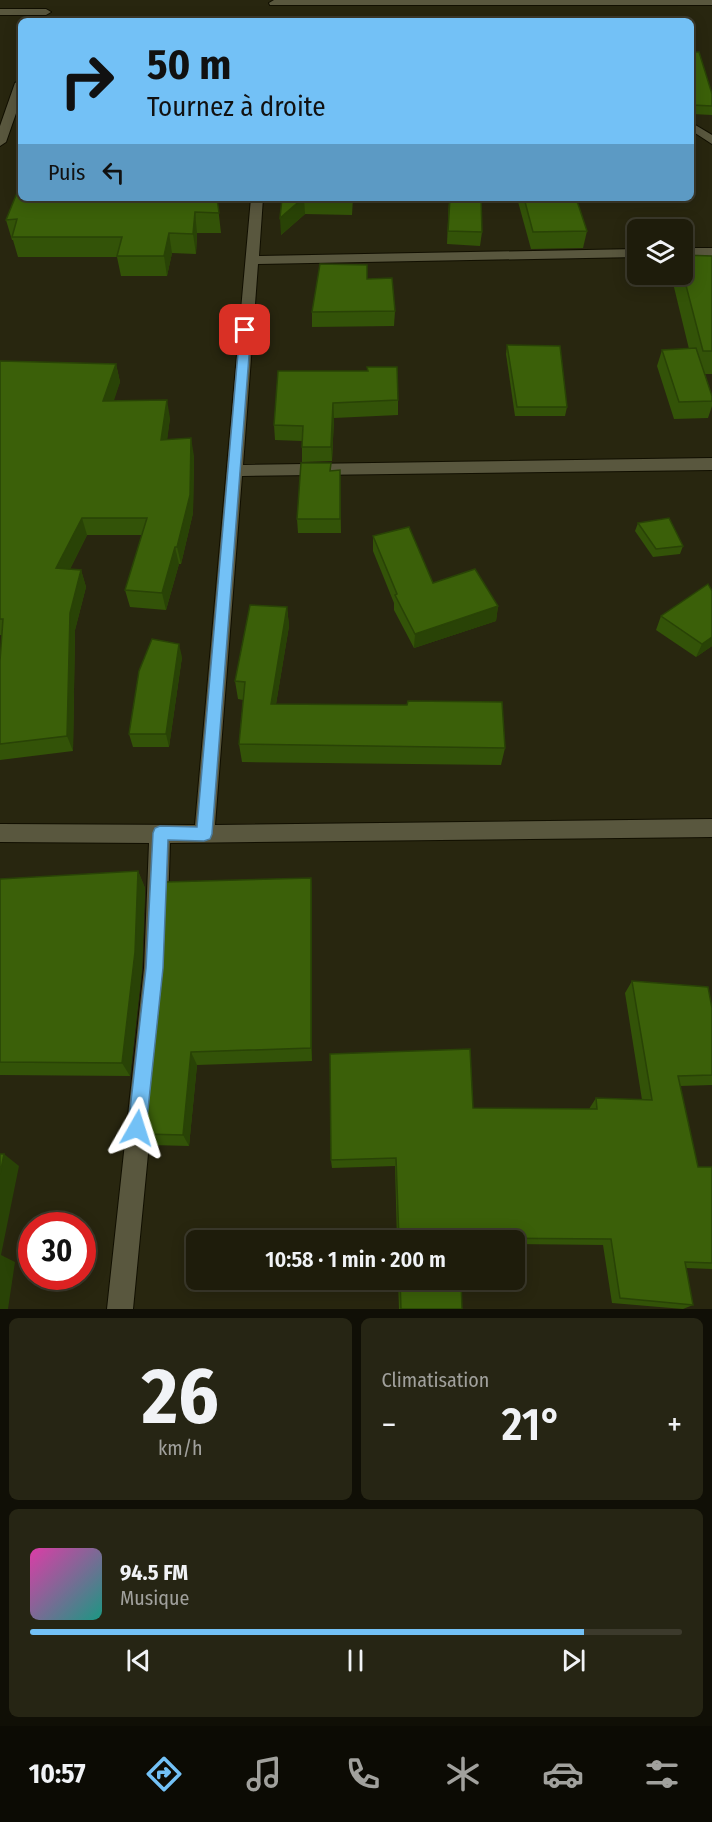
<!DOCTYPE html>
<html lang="fr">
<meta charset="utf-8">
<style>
:root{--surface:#1e1c0b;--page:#262514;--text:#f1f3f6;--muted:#a1a19d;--line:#3c3a2c;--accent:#73c1f6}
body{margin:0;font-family:"Fira Sans Condensed",sans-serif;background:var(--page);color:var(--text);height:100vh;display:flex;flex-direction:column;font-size:22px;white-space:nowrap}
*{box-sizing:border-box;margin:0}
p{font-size:20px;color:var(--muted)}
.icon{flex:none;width:33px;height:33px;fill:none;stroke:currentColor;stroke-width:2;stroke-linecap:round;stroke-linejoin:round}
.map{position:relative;height:1309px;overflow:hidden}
.details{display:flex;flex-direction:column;gap:9px;padding:9px;background:#100f06;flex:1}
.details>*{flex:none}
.banner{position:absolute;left:18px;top:18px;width:676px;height:183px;border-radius:9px;box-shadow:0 3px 15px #0003,0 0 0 2px var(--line);background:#73c1f6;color:#111;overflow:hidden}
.controls{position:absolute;left:627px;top:219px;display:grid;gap:12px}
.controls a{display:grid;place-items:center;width:66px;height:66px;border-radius:9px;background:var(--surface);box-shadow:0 3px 15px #0003,0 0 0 2px var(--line);font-size:30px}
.speed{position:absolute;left:18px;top:1212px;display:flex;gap:12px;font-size:30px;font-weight:700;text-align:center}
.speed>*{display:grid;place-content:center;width:78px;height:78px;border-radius:50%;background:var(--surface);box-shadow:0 3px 15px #0003,0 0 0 2px var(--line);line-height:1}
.speed .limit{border:9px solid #d22;background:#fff;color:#111}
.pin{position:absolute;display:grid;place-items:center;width:51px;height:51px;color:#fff;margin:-26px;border-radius:12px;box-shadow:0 3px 9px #0006}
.me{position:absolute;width:66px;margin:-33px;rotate:6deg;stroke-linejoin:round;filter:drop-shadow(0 0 4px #0008)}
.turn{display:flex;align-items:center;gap:21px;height:126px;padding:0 30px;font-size:27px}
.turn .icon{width:78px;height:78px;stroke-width:2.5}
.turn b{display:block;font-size:42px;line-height:51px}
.then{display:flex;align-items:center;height:57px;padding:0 30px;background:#0003;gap:12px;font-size:22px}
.big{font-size:45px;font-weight:600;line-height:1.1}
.details .card{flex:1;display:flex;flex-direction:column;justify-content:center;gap:9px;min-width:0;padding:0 21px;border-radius:9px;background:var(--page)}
.details .dial{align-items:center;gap:0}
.dial b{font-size:78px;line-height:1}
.song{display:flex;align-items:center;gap:18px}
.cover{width:72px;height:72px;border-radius:9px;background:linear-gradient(135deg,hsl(320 70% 55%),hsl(170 70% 35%))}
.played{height:6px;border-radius:3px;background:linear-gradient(90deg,var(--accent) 85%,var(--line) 85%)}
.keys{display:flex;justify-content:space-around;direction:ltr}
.heat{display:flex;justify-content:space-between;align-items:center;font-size:33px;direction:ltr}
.details .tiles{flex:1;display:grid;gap:9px;grid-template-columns:1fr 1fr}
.card:last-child{grid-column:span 2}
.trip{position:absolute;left:186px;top:1230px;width:339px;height:60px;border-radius:9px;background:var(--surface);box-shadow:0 3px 15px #0003,0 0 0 2px var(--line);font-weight:600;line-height:60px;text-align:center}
.dock{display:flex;height:96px;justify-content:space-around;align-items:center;background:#0c0b04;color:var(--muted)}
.dock .icon{width:42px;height:42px}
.dock .on{color:var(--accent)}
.dock b{font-size:27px;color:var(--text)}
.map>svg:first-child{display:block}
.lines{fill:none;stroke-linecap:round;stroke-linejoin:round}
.minor-casing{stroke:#110f00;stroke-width:2}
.minor{fill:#59573e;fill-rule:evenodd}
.wall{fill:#335308}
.shaded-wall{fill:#294306}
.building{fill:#3b6009;stroke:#294306;stroke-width:1.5}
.route{fill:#73c1f6;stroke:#4b7da0;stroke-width:1.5}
</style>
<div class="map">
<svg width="712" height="1309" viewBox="0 0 712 1309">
<rect width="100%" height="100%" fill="#28260f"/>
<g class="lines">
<defs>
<g id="minor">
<path d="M 274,0 L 712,0 L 712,5 L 270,5 L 269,3 Z"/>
<path d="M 0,9 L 46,9 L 51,12 L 46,15 L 0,15 Z"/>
<path d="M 21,80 L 21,99 L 6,142 L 0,146 L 0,126 L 15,83 Z"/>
<path d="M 692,123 L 712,135 L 712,144 L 692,131 Z"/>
<path d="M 251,198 L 263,198 L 259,256 L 638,249 L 638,257 L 258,264 L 243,465 L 712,458 L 712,470 L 242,476 L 215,825 L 712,819 L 712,837 L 170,843 L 166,968 L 133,1309 L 107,1309 L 144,968 L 149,843 L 0,842 L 0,824 L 195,825 Z"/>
<rect x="682" y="248" width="30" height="8"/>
</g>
</defs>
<use href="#minor" class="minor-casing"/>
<use href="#minor" class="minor"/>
</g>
<g class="wall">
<path d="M 692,52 L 712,94 L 712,115 L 692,114 Z"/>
<path d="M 217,198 L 221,233 L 197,233 L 196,254 L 172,253 L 167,276 L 121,276 L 117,257 L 18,257 L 13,240 L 12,240 L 6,220 Z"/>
<path d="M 282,198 L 353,198 L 352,215 L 305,214 L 281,235 Z"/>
<path d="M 449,198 L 482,232 L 480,246 L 447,244 Z"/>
<path d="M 517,198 L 576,198 L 587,231 L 583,248 L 531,249 Z"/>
<path d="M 682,255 L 712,256 L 712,374 L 704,374 L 712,396 L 712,406 L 708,418 L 674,419 L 657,366 L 662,350 L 689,349 L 672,279 L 674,274 L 682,274 Z"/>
<path d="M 367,279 L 395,311 L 394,326 L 312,327 L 312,312 Z"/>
<path d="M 507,345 L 567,407 L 565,416 L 515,416 L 506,354 Z"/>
<path d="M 0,361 L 116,364 L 120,382 L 113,401 L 170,418 L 167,439 L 194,456 L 193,513 L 181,564 L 179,564 L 166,610 L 130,607 L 125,590 L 142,535 L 87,535 L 70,569 L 81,570 L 86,587 L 75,630 L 73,751 L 0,760 L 0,661 L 2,635 L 0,635 Z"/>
<path d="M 278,371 L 398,400 L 398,415 L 334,418 L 332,461 L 302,462 L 302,441 L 275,440 L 274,425 Z"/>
<path d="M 331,463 L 331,471 L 340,470 L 341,533 L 298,533 L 297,519 Z"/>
<path d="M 638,523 L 683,546 L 680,554 L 653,557 L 635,531 Z"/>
<path d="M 373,536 L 433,583 L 498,606 L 496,621 L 414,648 L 394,610 L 394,603 L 373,551 Z"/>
<path d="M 287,607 L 289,626 L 276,704 L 505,748 L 501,765 L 242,762 L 239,744 L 243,700 L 238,699 L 235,681 Z"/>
<path d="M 661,616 L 712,646 L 696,657 L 656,630 Z"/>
<path d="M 182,657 L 169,747 L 133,747 L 129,734 Z"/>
<path d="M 138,871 L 145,888 L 142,968 L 130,1076 L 0,1075 L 0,879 Z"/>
<path d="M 311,878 L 312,895 L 312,1061 L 197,1065 L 189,1146 L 151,1145 L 144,1134 L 162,953 Z"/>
<path d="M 632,981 L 712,1008 L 712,1085 L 680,1086 L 698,1167 L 712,1167 L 712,1269 L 686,1268 L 693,1305 L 683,1309 L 612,1303 L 603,1245 L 514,1244 L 514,1240 L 397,1240 L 395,1166 L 332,1168 L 331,1160 L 473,1108 L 589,1109 L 596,1098 L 642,1100 L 625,993 Z"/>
<path d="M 398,1280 L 461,1280 L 462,1309 L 399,1309 Z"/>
</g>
<g class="shaded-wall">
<path d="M 303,198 L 304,198 L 305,214 L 281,235 L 280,218 Z"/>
<path d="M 195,212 L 197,233 L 196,254 L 193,234 Z"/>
<path d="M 169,233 L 172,253 L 167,276 L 164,256 Z"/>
<path d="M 116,364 L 120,382 L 108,419 L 103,401 Z"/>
<path d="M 167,400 L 170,418 L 165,457 L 161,440 Z"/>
<path d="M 333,403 L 334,418 L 332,461 L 331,447 Z"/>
<path d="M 191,438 L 194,456 L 193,513 L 181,564 L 177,547 Z"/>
<path d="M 82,518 L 87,535 L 62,585 L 56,568 Z"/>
<path d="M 175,547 L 179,564 L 166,610 L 162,593 Z"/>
<path d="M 81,570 L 86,587 L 75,630 L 73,751 L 67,736 L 70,613 Z"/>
<path d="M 498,606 L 496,621 L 414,648 L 415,634 Z"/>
<path d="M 287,607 L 289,626 L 273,722 L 271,704 Z"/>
<path d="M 712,637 L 712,646 L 696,657 L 702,644 Z"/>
<path d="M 179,644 L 182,657 L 169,747 L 166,734 Z"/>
<path d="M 138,871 L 145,888 L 142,968 L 130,1076 L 122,1063 Z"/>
<path d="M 311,878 L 312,895 L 312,1061 L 311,1048 Z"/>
<path d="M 191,1052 L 197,1065 L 189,1146 L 183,1135 Z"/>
<path d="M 4,1154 L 19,1166 L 1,1255 L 15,1262 L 8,1309 L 0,1309 L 0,1174 Z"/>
</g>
<g class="building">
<path d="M 692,52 L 699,52 L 712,94 L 712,106 L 692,105 Z"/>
<path d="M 21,183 L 21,198 L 217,198 L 219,213 L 195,212 L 193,234 L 169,233 L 164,256 L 117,256 L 122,237 L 12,237 L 17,219 L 6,220 Z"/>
<path d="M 282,198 L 303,198 L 280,218 Z"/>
<path d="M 450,198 L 481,198 L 482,232 L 448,231 Z"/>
<path d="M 524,198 L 576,198 L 587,231 L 533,232 Z"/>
<path d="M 682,255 L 712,256 L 712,351 L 703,351 L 682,270 Z"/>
<path d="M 320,264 L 367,265 L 367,279 L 392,278 L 395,311 L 312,312 Z"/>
<path d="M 507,345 L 560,346 L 567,407 L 517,407 Z"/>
<path d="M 696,348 L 712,396 L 712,401 L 679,402 L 662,350 Z"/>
<path d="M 0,361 L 116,364 L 103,401 L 167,400 L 161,440 L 191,438 L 190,495 L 177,547 L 175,547 L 162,593 L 125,590 L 147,518 L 82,518 L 56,568 L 81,570 L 70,613 L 67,736 L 0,744 L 0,661 L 3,619 L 0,619 Z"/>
<path d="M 367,367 L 397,367 L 398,400 L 333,403 L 331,447 L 302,447 L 303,426 L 274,425 L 278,371 L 368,371 Z"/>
<path d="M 301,463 L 331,463 L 330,471 L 340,470 L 340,519 L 297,519 Z"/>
<path d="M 669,518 L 683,546 L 656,549 L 638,523 Z"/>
<path d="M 409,527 L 433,583 L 475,569 L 498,606 L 415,634 L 395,595 L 397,594 L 373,536 Z"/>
<path d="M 708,584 L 712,591 L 712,637 L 702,644 L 661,616 Z"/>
<path d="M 250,605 L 287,607 L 271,704 L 407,705 L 408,701 L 502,702 L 505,748 L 239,744 L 245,682 L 235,681 Z"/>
<path d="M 152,639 L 179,644 L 166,734 L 129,734 L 139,671 Z"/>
<path d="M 138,871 L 135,952 L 122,1063 L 0,1062 L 0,879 Z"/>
<path d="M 311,878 L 311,1048 L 191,1052 L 183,1135 L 144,1134 L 162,953 L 165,882 Z"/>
<path d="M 632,981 L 708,987 L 712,1008 L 712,1075 L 678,1076 L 698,1167 L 712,1167 L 712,1263 L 685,1262 L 693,1305 L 620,1298 L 611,1239 L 458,1238 L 458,1240 L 399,1240 L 396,1158 L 331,1160 L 330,1054 L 470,1049 L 473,1108 L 597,1109 L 596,1098 L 652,1100 Z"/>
<path d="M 0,1154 L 4,1154 L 0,1174 Z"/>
<path d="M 400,1280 L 461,1280 L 462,1309 L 401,1309 Z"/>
</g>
<path class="route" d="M 245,327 L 251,330 L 212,834 L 210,839 L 204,841 L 168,840 L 163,968 L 146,1128 L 144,1135 L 137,1137 L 131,1135 L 128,1128 L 146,968 L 153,833 L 155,828 L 160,826 L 197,827 L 240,330 Z"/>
</svg>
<div class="controls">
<a><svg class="icon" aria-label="layers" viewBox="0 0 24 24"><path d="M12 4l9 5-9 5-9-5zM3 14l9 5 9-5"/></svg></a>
</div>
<div class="speed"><div class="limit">30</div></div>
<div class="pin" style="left:245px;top:330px;background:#d93025"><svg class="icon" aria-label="arrive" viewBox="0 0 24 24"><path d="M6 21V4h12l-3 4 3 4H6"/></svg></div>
<svg class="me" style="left:137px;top:1128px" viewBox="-20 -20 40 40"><path d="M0-17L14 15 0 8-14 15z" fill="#73c1f6" stroke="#fff" stroke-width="4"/></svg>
<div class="trip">10:58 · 1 min · 200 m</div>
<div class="banner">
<div class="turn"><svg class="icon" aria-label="right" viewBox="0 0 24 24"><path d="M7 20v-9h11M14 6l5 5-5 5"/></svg><div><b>50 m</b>Tournez à droite</div></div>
<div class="then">Puis<svg class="icon" aria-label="left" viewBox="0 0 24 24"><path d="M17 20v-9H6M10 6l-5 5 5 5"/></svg></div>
</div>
</div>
<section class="details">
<div class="tiles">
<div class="card dial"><b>26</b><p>km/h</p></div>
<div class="card"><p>Climatisation</p>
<div class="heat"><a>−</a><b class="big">21°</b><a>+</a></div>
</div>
<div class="card">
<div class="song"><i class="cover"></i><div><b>94.5 FM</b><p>Musique</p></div></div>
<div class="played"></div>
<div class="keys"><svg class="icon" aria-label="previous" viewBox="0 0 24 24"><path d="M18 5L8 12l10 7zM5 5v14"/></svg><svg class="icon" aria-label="pause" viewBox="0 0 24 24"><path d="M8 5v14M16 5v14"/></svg><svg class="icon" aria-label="next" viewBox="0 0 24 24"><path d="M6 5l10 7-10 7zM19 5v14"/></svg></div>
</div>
</div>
</section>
<nav class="dock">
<b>10:57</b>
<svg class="icon on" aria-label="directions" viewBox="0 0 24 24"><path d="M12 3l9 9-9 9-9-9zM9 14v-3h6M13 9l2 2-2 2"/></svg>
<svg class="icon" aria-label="music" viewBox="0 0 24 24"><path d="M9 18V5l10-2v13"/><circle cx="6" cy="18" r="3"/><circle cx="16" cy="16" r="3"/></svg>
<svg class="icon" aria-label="phone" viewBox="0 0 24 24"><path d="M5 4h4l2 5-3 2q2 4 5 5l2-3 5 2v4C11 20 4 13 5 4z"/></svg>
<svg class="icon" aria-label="climate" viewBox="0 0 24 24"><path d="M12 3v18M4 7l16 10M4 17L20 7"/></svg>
<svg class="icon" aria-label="car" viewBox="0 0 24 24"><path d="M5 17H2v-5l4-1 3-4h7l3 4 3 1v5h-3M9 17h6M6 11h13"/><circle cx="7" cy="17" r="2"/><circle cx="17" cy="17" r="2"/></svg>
<svg class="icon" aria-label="filters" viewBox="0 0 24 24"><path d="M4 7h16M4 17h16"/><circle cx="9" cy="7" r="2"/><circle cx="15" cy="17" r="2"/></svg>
</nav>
